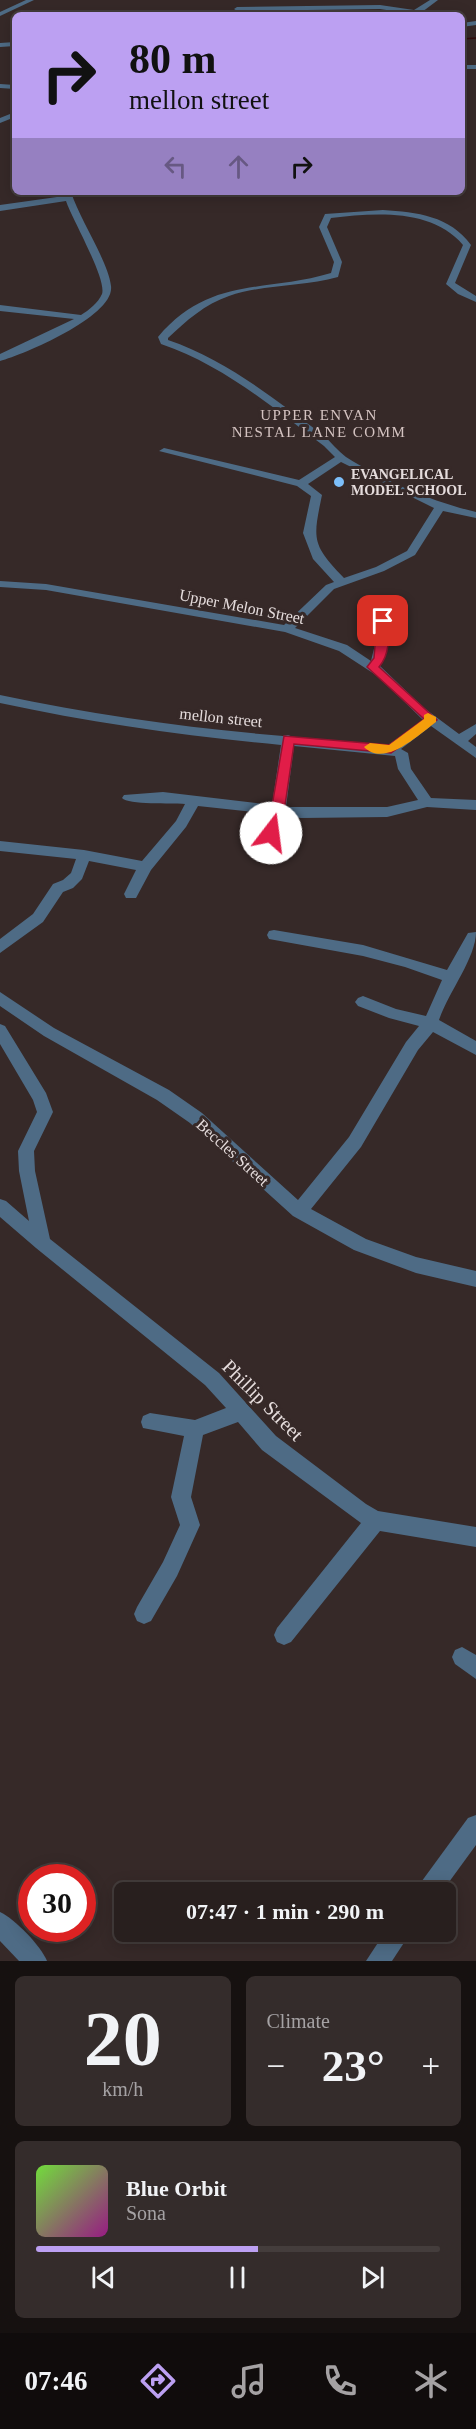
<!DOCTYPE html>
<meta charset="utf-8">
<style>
:root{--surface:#281f1e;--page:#342c2b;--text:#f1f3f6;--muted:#a5a2a4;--line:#443d3c;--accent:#bca0f2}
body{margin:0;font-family:Georgia,serif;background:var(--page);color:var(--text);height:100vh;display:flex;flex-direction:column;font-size:22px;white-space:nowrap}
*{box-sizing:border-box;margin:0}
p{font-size:20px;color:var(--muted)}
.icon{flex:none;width:33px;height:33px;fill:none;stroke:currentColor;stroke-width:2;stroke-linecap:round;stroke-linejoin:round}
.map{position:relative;height:1961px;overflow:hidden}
.details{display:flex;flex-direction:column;gap:15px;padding:15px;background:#161110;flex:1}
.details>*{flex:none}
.top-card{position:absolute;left:12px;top:12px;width:453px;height:183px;border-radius:9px;box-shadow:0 3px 15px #0003,0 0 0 2px var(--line);background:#bca0f2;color:#111;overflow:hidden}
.speed{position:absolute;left:18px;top:1864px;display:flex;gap:12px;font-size:30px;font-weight:700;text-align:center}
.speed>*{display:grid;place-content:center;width:78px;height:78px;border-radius:50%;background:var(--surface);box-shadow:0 3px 15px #0003,0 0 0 2px var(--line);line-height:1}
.speed .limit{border:9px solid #d22;background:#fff;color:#111}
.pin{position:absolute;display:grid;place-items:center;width:51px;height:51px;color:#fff;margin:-26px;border-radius:12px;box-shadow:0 3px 9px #0006}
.me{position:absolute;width:66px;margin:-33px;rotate:15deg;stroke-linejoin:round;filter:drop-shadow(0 0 4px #0008)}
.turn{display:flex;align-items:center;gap:21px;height:126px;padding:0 18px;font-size:27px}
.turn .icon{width:78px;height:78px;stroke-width:2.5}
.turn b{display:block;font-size:42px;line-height:51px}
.lanes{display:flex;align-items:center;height:57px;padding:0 18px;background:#0003;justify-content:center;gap:30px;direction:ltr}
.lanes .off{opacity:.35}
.big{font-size:45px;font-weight:600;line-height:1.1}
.details .widget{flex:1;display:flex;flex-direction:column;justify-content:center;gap:9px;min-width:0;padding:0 21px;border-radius:9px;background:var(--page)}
.details .dial{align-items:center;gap:0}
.dial b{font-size:78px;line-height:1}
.song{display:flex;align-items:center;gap:18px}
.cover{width:72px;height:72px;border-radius:9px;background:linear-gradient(135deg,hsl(100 70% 55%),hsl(310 70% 35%))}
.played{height:6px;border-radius:3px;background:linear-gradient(90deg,var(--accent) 55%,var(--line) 55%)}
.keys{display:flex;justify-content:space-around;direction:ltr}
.heat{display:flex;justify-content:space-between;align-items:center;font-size:33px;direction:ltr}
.details .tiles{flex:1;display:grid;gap:15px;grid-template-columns:1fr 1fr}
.widget:last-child{grid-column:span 2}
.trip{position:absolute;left:114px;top:1882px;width:342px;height:60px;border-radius:9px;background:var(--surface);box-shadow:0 3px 15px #0003,0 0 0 2px var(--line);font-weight:600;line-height:60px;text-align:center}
.menu{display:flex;height:96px;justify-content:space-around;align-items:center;background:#100c0c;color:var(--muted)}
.menu .icon{width:42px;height:42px}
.menu .selected{color:var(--accent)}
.menu b{font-size:27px;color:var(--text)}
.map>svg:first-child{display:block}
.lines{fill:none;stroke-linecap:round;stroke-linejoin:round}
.stream{stroke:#330e0e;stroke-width:1.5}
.minor{fill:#4e6b85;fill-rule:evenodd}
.route{fill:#e11d48;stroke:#92132f;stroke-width:1.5}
.slow{fill:#f59e0b}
.poi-dot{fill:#7cbef9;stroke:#362928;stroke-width:2}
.labels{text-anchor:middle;stroke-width:6;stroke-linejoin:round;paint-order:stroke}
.far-poi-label{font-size:14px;font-weight:bold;fill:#e5dcdc;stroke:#362928;text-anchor:start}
.far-neighbourhood-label{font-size:15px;letter-spacing:1.5px;fill:#d4c3c1;stroke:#362928}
.street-label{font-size:16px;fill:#e5dcdc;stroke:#362928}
.near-street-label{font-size:20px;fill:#e5dcdc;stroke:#362928}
</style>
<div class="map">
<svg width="476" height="1961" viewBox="0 0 476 1961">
<rect width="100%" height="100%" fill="#362928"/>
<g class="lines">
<path class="stream" d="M 462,39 L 476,38"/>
<g class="minor">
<path d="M 26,0 L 34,0 L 0,16 L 0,12 Z"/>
<path d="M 430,0 L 438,0 L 418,15 L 380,9 L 237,11 L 234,9 L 237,7 L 380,5 L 414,10 Z"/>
<path d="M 476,21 L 476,25 L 462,27 L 462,23 Z"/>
<path d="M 15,42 L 15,46 L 0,47 L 0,43 Z"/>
<rect x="462" y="65" width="14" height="4"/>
<path d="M 0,84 L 15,85 L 15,89 L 0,88 Z"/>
<path d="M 15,112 L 15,117 L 0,123 L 0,118 Z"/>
<path d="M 462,163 L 466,165 L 465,168 L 462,168 Z"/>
<path d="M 63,192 L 71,192 C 80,220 108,261 111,286 C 115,316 25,354 0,361 L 0,354 L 74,319 L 0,311 L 0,305 L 81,315 C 89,310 98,303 102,294 C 107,279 72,219 66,201 L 0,211 L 0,205 L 64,196 Z"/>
<path d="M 383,210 C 417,212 450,216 471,245 L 455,283 L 476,296 L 476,302 L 458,294 L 446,284 L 463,245 C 432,208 374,213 331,218 L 327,227 L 342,262 L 338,277 C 303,287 264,284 229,296 C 205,304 186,321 168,338 L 168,340 C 227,360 274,399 323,435 C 331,442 338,451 346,457 C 384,481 433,502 476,512 L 476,518 L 443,511 L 415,555 L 384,571 L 334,589 L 295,628 L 347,645 L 371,661 L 377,636 L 372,602 L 374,600 L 382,600 C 392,619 392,648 380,666 L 424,708 L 459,734 L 476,724 L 476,734 L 468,741 L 476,747 L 476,758 L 431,726 L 401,749 L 408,753 L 411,769 L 431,798 L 476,800 L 476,810 L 427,807 L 387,817 L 301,818 L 284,816 L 276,836 L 260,848 L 253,843 L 265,831 L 271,814 L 198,806 L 186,827 L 151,870 L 136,898 L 126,898 L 124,894 L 136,870 L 89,861 L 82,879 L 73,888 L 63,892 L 43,922 L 0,953 L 0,939 L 33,914 L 53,884 L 63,880 L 71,873 L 76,859 L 0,851 L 0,841 L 84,850 L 142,861 L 176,821 L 185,804 C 172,803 128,805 122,798 L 124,795 L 163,792 L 272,805 L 281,745 C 186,736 93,723 0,703 L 0,695 C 94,715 188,728 283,736 L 288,735 L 293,737 L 388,745 L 423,720 L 379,677 L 339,651 L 285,632 L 46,590 L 0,587 L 0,581 L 46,584 L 284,625 L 326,585 L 334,582 L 313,559 L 303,533 L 311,496 L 297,486 L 159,451 L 164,448 L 299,480 L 335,457 L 324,446 C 272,407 223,365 161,344 L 158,337 C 210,276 264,293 331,273 L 334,262 L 319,227 L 325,214 ZM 341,462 L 434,508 L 407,551 L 376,567 L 344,578 C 311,544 313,539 322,495 L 308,484 ZM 294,746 L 395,756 L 398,769 L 418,800 L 387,807 L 286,807 Z"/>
<path d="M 274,930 L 363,945 L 447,970 L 468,933 L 476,932 C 476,958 448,993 439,1020 L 476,1041 L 476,1055 L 433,1032 L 418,1050 L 361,1147 L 311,1209 L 366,1239 L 416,1257 L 476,1271 L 476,1287 L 416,1273 L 354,1250 L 293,1216 L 190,1123 L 157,1100 L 44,1036 L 0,1006 L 0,992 L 54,1028 L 169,1090 L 202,1113 L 298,1200 L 349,1137 L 406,1042 L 419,1026 L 389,1018 L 358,1006 L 355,1002 L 358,998 L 363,996 L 396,1009 L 426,1016 L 442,980 L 405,967 L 363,956 L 269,939 L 267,935 L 269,931 Z"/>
<path d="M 0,1024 L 5,1026 L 46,1093 L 53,1112 L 34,1151 L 35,1171 L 50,1239 L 219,1373 L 276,1436 L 366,1504 L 378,1511 L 476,1527 L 476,1547 L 380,1531 L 291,1642 L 284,1645 L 277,1642 L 274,1635 L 277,1628 L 361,1523 L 262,1450 L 238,1422 L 203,1435 L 191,1497 L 200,1525 L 177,1576 L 151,1621 L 144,1624 L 137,1621 L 134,1614 L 137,1607 L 163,1562 L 180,1525 L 171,1497 L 184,1436 L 143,1428 L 141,1422 L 143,1416 L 150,1413 L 195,1420 L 226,1408 L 205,1385 L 36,1248 L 0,1217 L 0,1199 L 6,1201 L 29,1221 L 19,1171 L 18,1151 L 37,1112 L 33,1100 L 0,1044 Z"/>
<path d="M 462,1647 L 476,1655 L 476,1679 L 455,1664 L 452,1657 L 455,1650 Z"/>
<path d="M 476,1815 L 476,1845 L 441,1893 L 416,1893 L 419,1885 L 468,1818 Z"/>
<path d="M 0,1912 C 15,1919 41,1946 47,1961 L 19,1961 L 0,1941 Z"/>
<path d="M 385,1932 L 411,1932 L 392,1961 L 366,1961 Z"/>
</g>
</g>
<path class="route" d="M 383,618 L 388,621 C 389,637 390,654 379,667 L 437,720 L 391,753 L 294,744 L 284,812 L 276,836 L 267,836 L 265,833 L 271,812 L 284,736 L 389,745 L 424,719 L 367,667 L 374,658 L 377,621 Z"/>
<path class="slow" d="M 428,713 L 436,717 L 436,722 C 418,735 385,768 364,747 L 370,743 L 389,745 L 424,719 L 424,715 Z"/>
<circle class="poi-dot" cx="339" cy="482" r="6"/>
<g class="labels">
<g class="far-poi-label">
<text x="351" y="479">EVANGELICAL<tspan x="351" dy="16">MODEL SCHOOL</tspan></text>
</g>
<g class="far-neighbourhood-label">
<text x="319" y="420">UPPER ENVAN<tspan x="319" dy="17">NESTAL LANE COMM</tspan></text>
</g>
<g class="street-label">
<text transform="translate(242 606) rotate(11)" y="6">Upper Melon Street</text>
<text transform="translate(221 717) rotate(6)" y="6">mellon street</text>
<text transform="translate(233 1152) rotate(42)" y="6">Beccles Street</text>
</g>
<g class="near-street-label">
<text transform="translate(263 1400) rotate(45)" y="7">Phillip Street</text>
</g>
</g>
</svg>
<div class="speed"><div class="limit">30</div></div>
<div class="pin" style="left:383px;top:621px;background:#d93025"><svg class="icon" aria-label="arrive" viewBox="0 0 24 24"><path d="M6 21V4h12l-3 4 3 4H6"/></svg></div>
<svg class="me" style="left:271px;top:833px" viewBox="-20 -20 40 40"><circle r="19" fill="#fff"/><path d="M0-13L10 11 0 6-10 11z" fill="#e11d48"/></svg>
<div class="trip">07:47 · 1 min · 290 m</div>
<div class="top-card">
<div class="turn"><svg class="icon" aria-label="right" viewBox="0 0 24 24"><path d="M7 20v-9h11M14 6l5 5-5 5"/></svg><div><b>80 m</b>mellon street</div></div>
<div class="lanes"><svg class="icon off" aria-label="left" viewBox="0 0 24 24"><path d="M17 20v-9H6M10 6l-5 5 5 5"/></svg><svg class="icon off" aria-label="ahead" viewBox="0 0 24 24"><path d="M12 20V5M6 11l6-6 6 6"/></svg><svg class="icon" aria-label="right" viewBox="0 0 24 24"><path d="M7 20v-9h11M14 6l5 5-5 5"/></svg></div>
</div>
</div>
<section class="details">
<div class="tiles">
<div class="widget dial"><b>20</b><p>km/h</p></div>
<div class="widget"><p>Climate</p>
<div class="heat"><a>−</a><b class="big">23°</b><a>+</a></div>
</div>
<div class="widget">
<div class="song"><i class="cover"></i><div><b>Blue Orbit</b><p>Sona</p></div></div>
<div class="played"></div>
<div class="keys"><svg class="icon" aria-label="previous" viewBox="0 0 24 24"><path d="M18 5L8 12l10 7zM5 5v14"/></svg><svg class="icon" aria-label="pause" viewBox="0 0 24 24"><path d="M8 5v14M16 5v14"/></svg><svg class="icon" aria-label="next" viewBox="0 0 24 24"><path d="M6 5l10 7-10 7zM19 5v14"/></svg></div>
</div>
</div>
</section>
<nav class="menu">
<b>07:46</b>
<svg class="icon selected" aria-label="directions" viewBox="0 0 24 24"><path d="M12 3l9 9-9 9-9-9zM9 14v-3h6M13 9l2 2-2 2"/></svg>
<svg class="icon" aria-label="music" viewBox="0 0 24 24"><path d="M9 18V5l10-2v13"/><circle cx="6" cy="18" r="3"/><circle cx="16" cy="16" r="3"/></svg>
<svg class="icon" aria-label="phone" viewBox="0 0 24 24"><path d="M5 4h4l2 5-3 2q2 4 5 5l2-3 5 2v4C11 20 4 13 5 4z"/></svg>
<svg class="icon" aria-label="climate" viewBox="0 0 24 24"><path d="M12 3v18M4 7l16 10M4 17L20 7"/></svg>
</nav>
